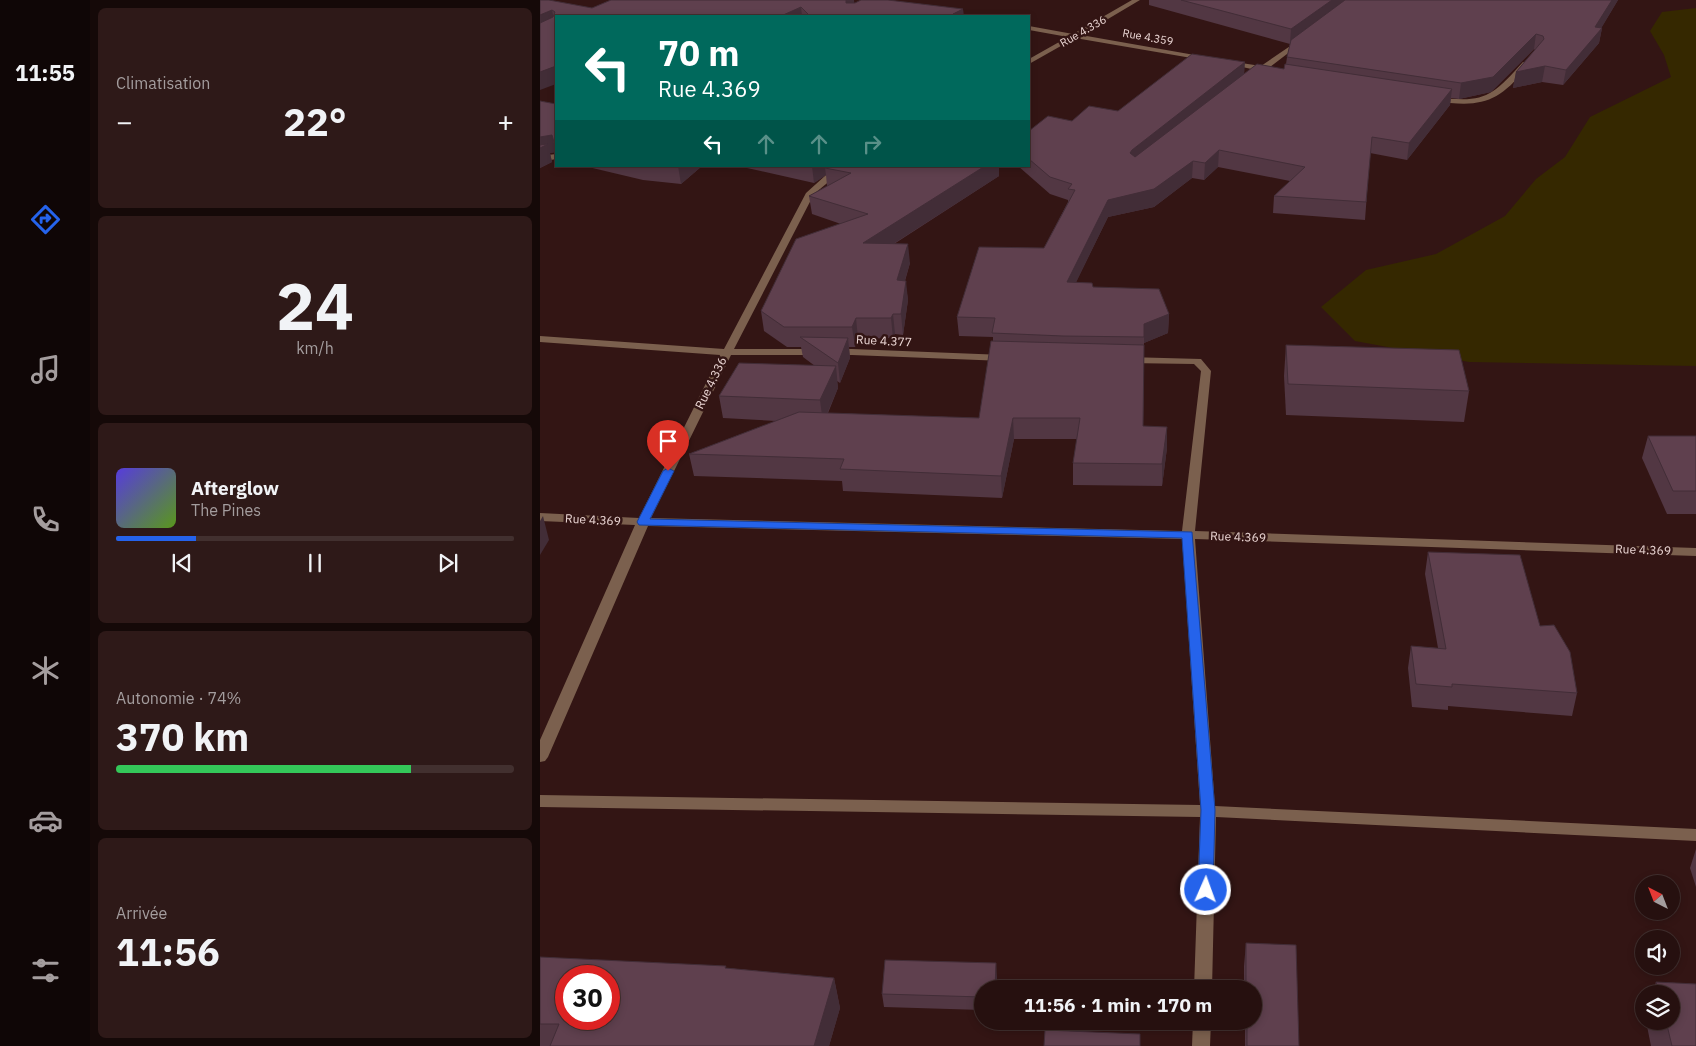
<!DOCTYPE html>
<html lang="fr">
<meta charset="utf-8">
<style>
:root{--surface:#26100f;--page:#2e1918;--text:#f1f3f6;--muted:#a49d9e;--line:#42302f;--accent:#2563eb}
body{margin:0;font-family:"IBM Plex Sans",sans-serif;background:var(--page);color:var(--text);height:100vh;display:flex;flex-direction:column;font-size:19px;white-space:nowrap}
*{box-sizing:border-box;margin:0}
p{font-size:16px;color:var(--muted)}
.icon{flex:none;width:28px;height:28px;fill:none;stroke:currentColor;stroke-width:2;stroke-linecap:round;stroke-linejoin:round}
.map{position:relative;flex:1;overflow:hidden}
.side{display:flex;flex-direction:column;gap:8px;padding:8px;background:#150908;width:450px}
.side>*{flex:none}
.hud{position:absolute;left:15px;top:15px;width:475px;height:152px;border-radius:0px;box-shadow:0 2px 8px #0003,0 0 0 1px var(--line);background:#00695c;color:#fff;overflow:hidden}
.needle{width:32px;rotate:318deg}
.tools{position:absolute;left:1095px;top:875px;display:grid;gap:10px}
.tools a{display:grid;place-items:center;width:45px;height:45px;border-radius:50%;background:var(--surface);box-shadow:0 2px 8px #0003,0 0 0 1px var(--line);font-size:25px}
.speed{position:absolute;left:15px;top:965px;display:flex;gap:10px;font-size:25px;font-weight:700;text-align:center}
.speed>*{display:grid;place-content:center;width:65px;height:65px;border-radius:50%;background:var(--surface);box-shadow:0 2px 8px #0003,0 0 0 1px var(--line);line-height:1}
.speed .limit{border:8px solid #d22;background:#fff;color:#111}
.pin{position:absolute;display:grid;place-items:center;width:42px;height:42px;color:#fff;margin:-51px -21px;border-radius:50% 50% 50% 0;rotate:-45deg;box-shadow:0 0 5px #0007}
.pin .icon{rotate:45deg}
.me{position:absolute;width:55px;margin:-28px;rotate:2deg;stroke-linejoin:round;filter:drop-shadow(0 0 4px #0008)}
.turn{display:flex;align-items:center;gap:18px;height:105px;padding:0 20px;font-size:22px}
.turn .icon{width:65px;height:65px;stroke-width:2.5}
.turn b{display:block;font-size:35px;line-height:42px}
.lanes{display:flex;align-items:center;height:48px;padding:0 20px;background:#0003;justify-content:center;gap:25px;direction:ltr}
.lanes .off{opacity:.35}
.big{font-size:38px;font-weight:700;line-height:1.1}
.side .card{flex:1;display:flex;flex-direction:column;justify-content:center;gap:8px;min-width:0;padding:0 18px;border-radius:8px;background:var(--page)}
.side .dial{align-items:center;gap:0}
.dial b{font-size:65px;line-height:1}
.song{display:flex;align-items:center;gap:15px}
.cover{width:60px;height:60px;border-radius:8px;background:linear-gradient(135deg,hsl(250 70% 55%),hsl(90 70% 35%))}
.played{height:5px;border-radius:2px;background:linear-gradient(90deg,var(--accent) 20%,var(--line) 20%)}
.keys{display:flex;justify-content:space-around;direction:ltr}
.heat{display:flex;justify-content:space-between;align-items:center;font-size:28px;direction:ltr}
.charge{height:8px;border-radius:4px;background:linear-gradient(90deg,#34c759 74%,var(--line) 0)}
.trip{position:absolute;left:434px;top:980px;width:288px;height:50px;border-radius:25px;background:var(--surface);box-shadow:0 2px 8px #0003,0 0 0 1px var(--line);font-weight:700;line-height:50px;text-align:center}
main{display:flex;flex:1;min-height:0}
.tabs{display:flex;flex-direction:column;width:90px;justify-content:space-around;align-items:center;background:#0f0606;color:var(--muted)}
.tabs .icon{width:35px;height:35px}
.tabs .current{color:var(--accent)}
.tabs b{font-size:22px;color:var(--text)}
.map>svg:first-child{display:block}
.green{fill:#352800}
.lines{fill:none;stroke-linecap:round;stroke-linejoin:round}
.minor{fill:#7b604e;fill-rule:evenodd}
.wall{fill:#523743}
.shaded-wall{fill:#422d37}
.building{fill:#5f404e;stroke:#422d37;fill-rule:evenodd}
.route{fill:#2563eb;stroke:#184099}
.labels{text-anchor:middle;stroke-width:5;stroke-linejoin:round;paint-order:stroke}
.far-street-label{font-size:11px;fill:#edd8d6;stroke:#331514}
.street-label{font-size:12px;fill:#edd8d6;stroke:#331514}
</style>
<main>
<nav class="tabs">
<b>11:55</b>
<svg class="icon current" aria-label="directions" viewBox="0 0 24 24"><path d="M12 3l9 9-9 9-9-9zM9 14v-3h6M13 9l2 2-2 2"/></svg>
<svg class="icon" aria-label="music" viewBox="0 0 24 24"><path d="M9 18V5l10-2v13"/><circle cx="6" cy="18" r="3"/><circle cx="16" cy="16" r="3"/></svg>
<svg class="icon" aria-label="phone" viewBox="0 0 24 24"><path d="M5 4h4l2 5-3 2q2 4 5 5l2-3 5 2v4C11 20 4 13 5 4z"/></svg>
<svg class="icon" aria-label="climate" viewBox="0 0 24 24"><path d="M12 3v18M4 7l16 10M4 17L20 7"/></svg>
<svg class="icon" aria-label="car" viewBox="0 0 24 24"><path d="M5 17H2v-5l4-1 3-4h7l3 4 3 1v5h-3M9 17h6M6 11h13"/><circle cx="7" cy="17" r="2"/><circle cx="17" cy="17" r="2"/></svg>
<svg class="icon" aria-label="filters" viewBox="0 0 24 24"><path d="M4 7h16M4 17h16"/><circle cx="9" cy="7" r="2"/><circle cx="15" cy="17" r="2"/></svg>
</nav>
<section class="side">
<div class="card"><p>Climatisation</p>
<div class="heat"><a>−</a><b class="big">22°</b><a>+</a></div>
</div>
<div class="card dial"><b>24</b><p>km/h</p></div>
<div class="card">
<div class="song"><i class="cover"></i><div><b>Afterglow</b><p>The Pines</p></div></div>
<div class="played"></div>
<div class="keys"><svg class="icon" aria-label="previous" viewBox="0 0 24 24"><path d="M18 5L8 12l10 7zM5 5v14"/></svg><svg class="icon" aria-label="pause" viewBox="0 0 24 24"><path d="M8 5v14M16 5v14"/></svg><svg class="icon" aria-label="next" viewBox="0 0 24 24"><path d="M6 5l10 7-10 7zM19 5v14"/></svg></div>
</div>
<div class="card"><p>Autonomie · 74%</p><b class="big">370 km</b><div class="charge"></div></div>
<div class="card"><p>Arrivée</p><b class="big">11:56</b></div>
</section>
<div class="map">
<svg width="1156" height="1046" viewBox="0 0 1156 1046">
<rect width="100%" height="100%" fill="#331514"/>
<path class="green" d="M 1156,8 L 1156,366 L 929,362 L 815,341 L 781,307 L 826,270 L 896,254 L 965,216 L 996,179 L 1025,157 L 1050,117 L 1131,77 L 1124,55 L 1110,31 L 1122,12 Z"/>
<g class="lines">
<g class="minor">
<path d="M 592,0 L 600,0 L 541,35 L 666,57 L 669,57 L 669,61 L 535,38 L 489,64 L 489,59 L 528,37 L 489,30 L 489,26 L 533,34 Z"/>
<path d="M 762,38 L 766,40 L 764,41 L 717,77 L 710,75 L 716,70 L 684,63 L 688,61 L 721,66 Z"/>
<path d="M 983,62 L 990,64 C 958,103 943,108 894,101 L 890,99 L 894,97 C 943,103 950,99 983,62 Z"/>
<path d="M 16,154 L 16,159 L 0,162 L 0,156 Z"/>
<path d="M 301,166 L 312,166 L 292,179 L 274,194 L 194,349 L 312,349 L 464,355 L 469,358 L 464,361 L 312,355 L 191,355 L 111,518 L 642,531 L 661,371 L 654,364 L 587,363 L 582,360 L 587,357 L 661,359 L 671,371 L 655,531 L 1156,548 L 1156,556 L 655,539 L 675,806 L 1156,829 L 1156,841 L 676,817 L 672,989 L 654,989 L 660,817 L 0,807 L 0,795 L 660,805 L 642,539 L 108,526 L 8,757 L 5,761 L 0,762 L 0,740 L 95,525 L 0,521 L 0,513 L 99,518 L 180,355 L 0,342 L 0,336 L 184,349 L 266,193 L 286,175 Z"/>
<path d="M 653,1021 L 671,1021 L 670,1046 L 652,1046 Z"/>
</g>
</g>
<g class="wall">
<path d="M 0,0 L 52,8 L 71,0 L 314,0 L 314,3 L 427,16 L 16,16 L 16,84 Z"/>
<path d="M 609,0 L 1078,0 L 1061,28 L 1062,28 L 1059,43 L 1023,85 L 1002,82 L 973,88 L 976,72 L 995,50 L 994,49 L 951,92 L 919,99 L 911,98 L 910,105 L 867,160 L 830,153 L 825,220 L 733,213 L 734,196 L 750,181 L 678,167 L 664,180 L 652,178 L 614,207 L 568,217 L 536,282 L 553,287 L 629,314 L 628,333 L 604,343 L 603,426 L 627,448 L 622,486 L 533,485 L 533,463 L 537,439 L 474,439 L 462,498 L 303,491 L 302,481 L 154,476 L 149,454 L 236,421 L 183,418 L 179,396 L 275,366 L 263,357 L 261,347 L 247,347 L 224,331 L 221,311 L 301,224 L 272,214 L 269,196 L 288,186 L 287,186 L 286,175 L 274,183 L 198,166 L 459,166 L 459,176 L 354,244 L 370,263 L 365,281 L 368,300 L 363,335 L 355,334 L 353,338 L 318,339 L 315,347 L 309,347 L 310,358 L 300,383 L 297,381 L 298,388 L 288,413 L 439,418 L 453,342 L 453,337 L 419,336 L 417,317 L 504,248 L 528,202 L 528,200 L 510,194 L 478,166 L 489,166 L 489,131 L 578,111 L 704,74 L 744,69 L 746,64 L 747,57 L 750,44 L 609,5 Z"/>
<path d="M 0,101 L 16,104 L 16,154 L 16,152 L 10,153 L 12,162 L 0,168 Z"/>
<path d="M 44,166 L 162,166 L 141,184 L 103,180 Z"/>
<path d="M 746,345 L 929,391 L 924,422 L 746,415 L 744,376 Z"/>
<path d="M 1108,436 L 1156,436 L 1156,514 L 1127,514 L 1102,458 Z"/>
<path d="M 888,552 L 1000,626 L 1037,693 L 1032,716 L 908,706 L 908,710 L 872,707 L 868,668 L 871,646 L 898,648 L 885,574 Z"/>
<path d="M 1156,849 L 1156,887 L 1150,868 Z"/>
<path d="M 706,943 L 759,1046 L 705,1046 L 705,1021 L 712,1021 L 712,989 L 704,989 L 704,966 Z"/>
<path d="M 0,957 L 187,968 L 294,978 L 300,1008 L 289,1046 L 0,1046 Z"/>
<path d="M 457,977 L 442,989 L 442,1010 L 344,1007 L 342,994 Z"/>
<path d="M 1116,982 L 1156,984 L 1156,1046 L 1111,1046 L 1106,1021 L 1131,1021 L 1131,994 L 1112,994 Z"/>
</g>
<g class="shaded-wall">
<path d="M 306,0 L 314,0 L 315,10 L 307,14 Z"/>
<path d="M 792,0 L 810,0 L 750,44 L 751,29 Z"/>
<path d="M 1072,0 L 1078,0 L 1059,32 L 1062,28 L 1059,43 L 1023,85 L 1026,70 L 1055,27 Z"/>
<path d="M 261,7 L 262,16 L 241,16 Z"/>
<path d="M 423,9 L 424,16 L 413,14 Z"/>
<path d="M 12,10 L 15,25 L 0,31 L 0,15 Z"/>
<path d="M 996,34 L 994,49 L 951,92 L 919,99 L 921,83 Z"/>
<path d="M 705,62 L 704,78 L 592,167 L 590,153 L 592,150 Z"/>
<path d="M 16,66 L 16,84 L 0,90 L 0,72 Z"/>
<path d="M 1005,66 L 1002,82 L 973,88 L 976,72 Z"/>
<path d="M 912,89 L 910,105 L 867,160 L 869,143 Z"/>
<path d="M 12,135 L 16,152 L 10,153 L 12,162 L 0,168 L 0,137 Z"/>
<path d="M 679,150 L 678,167 L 664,180 L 665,163 Z"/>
<path d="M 653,161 L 652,178 L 614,207 L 568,217 L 527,301 L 527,282 L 568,200 Z"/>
<path d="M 138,166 L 162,166 L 141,184 Z"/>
<path d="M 272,166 L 297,166 L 285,168 L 286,175 L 274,183 Z"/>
<path d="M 445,166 L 459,166 L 459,176 L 325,262 L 323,243 Z"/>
<path d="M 368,244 L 370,263 L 359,300 L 357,280 Z"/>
<path d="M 366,281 L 368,300 L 363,335 L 361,314 Z"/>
<path d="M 353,314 L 355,334 L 353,338 L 351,318 Z"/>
<path d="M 629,314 L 628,333 L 604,343 L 604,324 Z"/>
<path d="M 316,318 L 318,339 L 315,347 L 312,327 Z"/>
<path d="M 308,338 L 310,358 L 300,383 L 298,363 Z"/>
<path d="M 296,366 L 298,388 L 283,423 L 280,400 Z"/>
<path d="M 473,418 L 474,439 L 462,498 L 461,476 Z"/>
<path d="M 627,427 L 627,448 L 622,486 L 622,464 Z"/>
<path d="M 3,516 L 9,540 L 0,555 L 0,521 Z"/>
<path d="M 456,963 L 457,977 L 457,989 L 455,989 Z"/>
<path d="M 294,978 L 300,1008 L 289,1046 L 274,1046 Z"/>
</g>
<g class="building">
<path d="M 0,0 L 9,0 L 52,8 L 71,0 L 306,0 L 306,3 L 315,3 L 321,0 L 348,0 L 423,9 L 413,14 L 427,16 L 270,16 L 261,7 L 241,16 L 16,16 L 16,66 L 0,72 L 0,23 L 13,17 L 15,12 L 12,10 L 0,15 Z"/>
<path d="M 641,0 L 792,0 L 751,29 Z"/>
<path d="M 805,0 L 1072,0 L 1055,27 L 1062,28 L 1026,70 L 1005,66 L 976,72 L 1004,39 L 1003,36 L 996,34 L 953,77 L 921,83 L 747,57 L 751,40 Z"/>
<path d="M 652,54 L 705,62 L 592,150 L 590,153 L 595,157 L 717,64 L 744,69 L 745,64 L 912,89 L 869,143 L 832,137 L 826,202 L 734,196 L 765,167 L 679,150 L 665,163 L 653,161 L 614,189 L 568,200 L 527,282 L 552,283 L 553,287 L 619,289 L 629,314 L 604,324 L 604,337 L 523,336 L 452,333 L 455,318 L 417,317 L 439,247 L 504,248 L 535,190 L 528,189 L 532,184 L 510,177 L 489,159 L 489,131 L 508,116 L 532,121 L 549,106 L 578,111 Z"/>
<path d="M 0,101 L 16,104 L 16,143 L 14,142 L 12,135 L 0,137 Z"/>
<path d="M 8,144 L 0,148 L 0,145 Z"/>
<path d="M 287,166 L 445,166 L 323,243 L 368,244 L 357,280 L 366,281 L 361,314 L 353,314 L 351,318 L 316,318 L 312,327 L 244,327 L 221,311 L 256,239 L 328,214 L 269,196 L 311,173 L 285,168 Z"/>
<path d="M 260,337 L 308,338 L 298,363 Z"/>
<path d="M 451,341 L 604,345 L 603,426 L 627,427 L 622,464 L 533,463 L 540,418 L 473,418 L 461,476 L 300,469 L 304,459 L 149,454 L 259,412 L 439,418 Z"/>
<path d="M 746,345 L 919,350 L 929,391 L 748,384 Z"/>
<path d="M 199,363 L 296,366 L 280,400 L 179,396 Z"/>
<path d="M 1108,436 L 1156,436 L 1156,491 L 1133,491 Z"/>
<path d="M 888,552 L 980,555 L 1000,626 L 1014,625 L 1030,652 L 1037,693 L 912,684 L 912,687 L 876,684 L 871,646 L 906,649 Z"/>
<path d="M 706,943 L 756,945 L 759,1046 L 707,1046 L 707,1021 L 712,1021 L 712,989 L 706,989 Z"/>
<path d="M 0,957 L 186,966 L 185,968 L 294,978 L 274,1046 L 10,1046 L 19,1024 L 0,1024 ZM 26,976 L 69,976 L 69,1019 L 26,1019 Z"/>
<path d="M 345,960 L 456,963 L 455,989 L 442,989 L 442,997 L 342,994 Z"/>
<path d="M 1116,982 L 1156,984 L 1156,1046 L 1132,1046 L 1126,1021 L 1131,1021 L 1131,994 L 1119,994 Z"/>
<path d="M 505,1030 L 600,1034 L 600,1046 L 504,1046 Z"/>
</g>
<path class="route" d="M 128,468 L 134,471 L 110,519 L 652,532 L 675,810 L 673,890 L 671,894 L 660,894 L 658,890 L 661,810 L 642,538 L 99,525 L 97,522 L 123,471 Z"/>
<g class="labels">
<g class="far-street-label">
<text transform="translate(543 31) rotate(-30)" y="4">Rue 4.336</text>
<text transform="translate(608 37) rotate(10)" y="4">Rue 4.359</text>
</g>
<g class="street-label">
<text transform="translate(344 341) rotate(3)" y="4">Rue 4.377</text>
<text transform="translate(171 383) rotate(-64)" y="4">Rue 4.336</text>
<text transform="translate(53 520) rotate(3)" y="4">Rue 4.369</text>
<text transform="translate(698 537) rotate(2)" y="4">Rue 4.369</text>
<text transform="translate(1103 550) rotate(2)" y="4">Rue 4.369</text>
</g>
</g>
</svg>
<div class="tools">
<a><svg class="needle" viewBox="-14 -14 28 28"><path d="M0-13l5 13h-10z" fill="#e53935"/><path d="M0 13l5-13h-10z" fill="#a49d9e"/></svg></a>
<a><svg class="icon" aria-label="sound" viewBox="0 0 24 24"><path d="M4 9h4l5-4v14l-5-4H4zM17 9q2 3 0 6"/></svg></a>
<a><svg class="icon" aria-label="layers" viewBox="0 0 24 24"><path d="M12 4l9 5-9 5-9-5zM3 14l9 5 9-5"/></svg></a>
</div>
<div class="speed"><div class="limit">30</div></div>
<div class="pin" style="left:128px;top:471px;background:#d93025"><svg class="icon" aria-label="arrive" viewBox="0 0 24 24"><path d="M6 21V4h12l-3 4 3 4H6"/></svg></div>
<svg class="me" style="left:666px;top:890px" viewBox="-20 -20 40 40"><circle r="17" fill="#2563eb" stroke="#fff" stroke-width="3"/><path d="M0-11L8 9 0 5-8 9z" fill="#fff"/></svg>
<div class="trip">11:56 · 1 min · 170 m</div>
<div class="hud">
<div class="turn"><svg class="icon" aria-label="left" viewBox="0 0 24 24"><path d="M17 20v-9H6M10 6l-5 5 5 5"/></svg><div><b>70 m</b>Rue 4.369</div></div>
<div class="lanes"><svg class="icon" aria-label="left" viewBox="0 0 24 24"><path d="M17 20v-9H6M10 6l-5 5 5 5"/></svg><svg class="icon off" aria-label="ahead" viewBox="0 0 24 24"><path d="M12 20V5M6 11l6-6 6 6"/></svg><svg class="icon off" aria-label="ahead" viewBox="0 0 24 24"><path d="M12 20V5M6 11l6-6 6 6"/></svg><svg class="icon off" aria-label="right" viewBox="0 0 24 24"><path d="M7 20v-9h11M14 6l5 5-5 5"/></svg></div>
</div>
</div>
</main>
